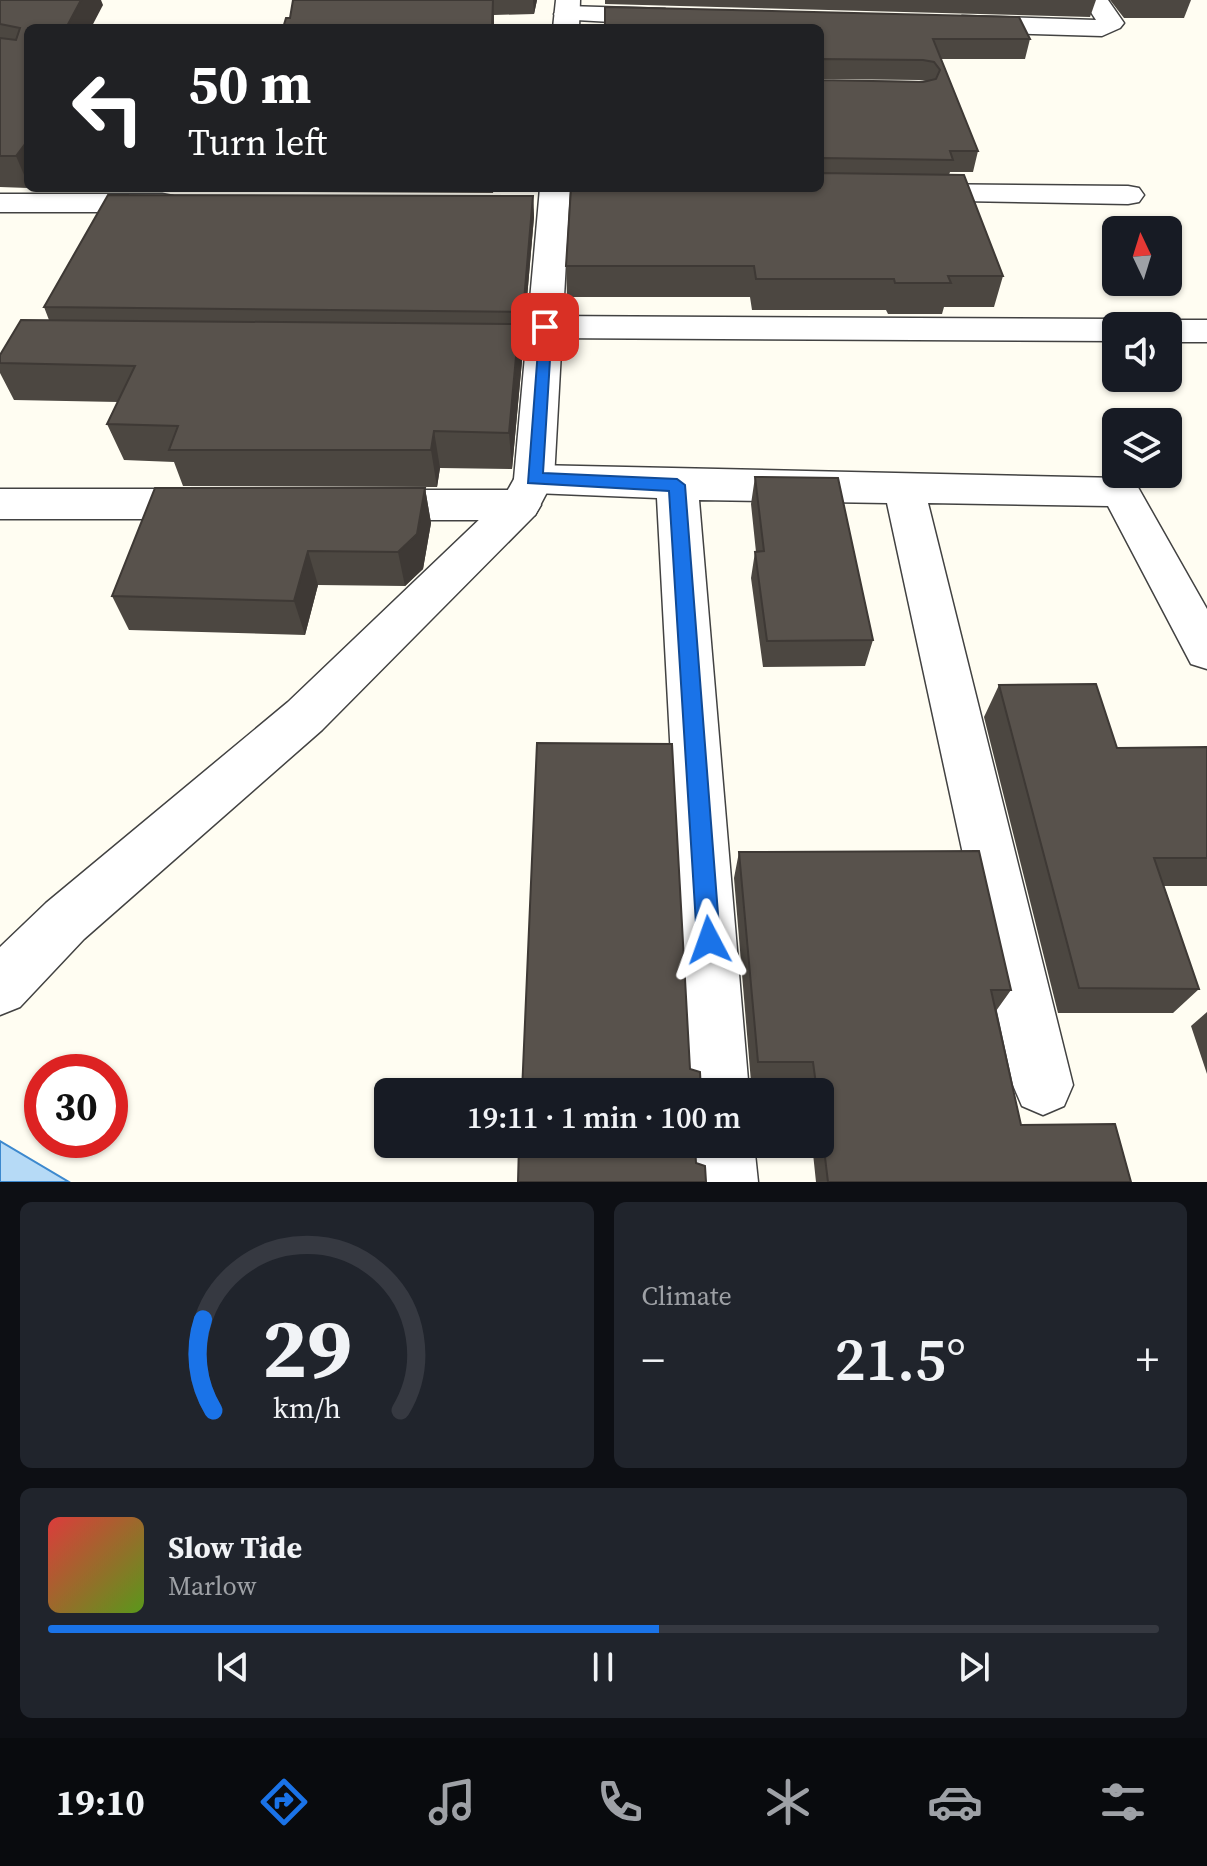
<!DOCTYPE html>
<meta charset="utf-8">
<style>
:root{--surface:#171b24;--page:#20242c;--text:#f1f3f6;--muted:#9ea1a6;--line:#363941;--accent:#1a73e8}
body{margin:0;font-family:"Source Serif 4",serif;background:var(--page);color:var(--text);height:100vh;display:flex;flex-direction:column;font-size:30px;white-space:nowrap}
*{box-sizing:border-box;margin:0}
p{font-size:26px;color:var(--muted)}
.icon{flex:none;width:44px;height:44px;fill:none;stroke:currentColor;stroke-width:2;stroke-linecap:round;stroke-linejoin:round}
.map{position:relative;height:1182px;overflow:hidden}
.side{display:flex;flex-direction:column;gap:20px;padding:20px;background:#0d0f14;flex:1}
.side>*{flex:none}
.top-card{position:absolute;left:24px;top:24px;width:800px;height:168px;border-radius:12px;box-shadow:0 2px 6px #0004;background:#202124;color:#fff;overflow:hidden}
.needle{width:52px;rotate:356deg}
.controls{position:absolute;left:1102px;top:216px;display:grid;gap:16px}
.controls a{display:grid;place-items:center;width:80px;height:80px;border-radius:12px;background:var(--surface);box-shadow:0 2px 6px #0004;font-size:40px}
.speed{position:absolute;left:24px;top:1054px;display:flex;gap:16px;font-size:40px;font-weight:700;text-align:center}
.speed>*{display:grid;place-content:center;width:104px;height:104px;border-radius:50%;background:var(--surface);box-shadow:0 2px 6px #0004;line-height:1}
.speed .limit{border:12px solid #d22;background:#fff;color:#111}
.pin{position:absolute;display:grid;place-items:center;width:68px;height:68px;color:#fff;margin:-34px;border-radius:16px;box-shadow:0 4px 12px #0006}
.me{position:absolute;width:88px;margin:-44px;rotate:356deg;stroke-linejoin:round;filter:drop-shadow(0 0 6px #0008)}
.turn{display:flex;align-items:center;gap:28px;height:168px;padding:0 32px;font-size:36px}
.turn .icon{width:104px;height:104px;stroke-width:2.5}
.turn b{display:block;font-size:56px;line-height:68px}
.big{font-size:60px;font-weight:600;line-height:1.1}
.side .widget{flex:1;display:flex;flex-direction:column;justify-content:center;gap:12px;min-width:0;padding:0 28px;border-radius:12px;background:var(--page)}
.side .dial{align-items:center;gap:0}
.dial svg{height:208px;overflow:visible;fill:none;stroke:var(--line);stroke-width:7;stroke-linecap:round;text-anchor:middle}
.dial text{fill:var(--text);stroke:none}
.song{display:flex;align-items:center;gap:24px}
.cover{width:96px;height:96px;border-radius:12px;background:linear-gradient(135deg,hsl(0 70% 55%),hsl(90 70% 35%))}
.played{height:8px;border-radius:4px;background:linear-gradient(90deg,var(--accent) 55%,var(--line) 55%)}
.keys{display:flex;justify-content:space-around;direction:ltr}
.heat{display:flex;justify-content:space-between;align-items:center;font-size:44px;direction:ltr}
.side .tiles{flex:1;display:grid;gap:20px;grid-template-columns:1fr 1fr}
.widget:last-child{grid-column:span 2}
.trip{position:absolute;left:374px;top:1078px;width:460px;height:80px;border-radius:12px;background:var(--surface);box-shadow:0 2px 6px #0004;font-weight:600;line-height:80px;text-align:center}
.tabs{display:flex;height:128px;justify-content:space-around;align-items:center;background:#090b0e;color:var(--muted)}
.tabs .icon{width:56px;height:56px}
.tabs .selected{color:var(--accent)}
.tabs b{font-size:36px;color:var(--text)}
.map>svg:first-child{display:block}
.water{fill:#b6daf6;stroke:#3d89ce;stroke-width:2}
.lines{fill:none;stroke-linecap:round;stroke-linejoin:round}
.minor-casing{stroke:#424242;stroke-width:3}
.tertiary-casing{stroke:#424242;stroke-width:3}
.minor{fill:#fff;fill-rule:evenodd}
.tertiary{fill:#fff;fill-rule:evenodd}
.wall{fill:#4c4741;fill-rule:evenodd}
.shaded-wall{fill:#3e3935}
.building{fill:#58524c;stroke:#3e3935;stroke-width:2;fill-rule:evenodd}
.route{fill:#1a73e8;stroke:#114b97;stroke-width:2}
</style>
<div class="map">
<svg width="1207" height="1182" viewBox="0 0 1207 1182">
<rect width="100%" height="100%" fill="#fffdf2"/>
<path class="water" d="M 0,1141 L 69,1182 L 0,1182 Z"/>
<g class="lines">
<defs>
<g id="minor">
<path d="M 1083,0 L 1108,0 L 1124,23 L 1120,28 L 1102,36 L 962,32 L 949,24 L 962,16 L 1096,20 Z"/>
<path d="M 567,6 L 665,9 L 678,17 L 665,25 L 558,19 L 554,14 L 558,9 Z"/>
<path d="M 913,184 L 1128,186 L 1139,188 L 1144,195 L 1139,202 L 1128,204 L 902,200 L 897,193 L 902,186 Z"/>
<path d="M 0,194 L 162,194 L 173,196 L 178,203 L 173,210 L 162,212 L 0,212 Z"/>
<path d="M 545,316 L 1116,319 L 1131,326 L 1116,326 L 1116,341 L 545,338 L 532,335 L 527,327 L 532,319 Z"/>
<path d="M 1168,320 L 1207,320 L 1207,342 L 1168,342 L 1168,326 L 1154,326 Z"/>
<path d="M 534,465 L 1121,478 L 1135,482 L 1207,609 L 1207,669 L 1191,664 L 1108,506 L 928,503 L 1073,1085 L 1064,1106 L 1043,1115 L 1022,1106 L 1013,1085 L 887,503 L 699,500 L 749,1092 L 689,1092 L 657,498 L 534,493 L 520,489 L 514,479 L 520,469 Z"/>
<path d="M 0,489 L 210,489 L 225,494 L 231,504 L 225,514 L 210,519 L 0,519 Z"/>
<path d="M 366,490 L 520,490 L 535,495 L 541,505 L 535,515 L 520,520 L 366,520 L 351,515 L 345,505 L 351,495 Z"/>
<path d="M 692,1144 L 754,1144 L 758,1182 L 694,1182 Z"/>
</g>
<g id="tertiary">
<path d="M 556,0 L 580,0 L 579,28 L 553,28 Z"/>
<path d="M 540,188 L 570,188 L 554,479 L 535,515 L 322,730 L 84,939 L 20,1007 L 0,1015 L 0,947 L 46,903 L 288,702 L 505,495 L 514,479 Z"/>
</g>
</defs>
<use href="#minor" class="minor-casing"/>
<use href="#tertiary" class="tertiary-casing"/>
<use href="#minor" class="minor"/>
<use href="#tertiary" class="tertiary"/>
</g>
<g class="wall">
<path d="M 0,0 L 103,5 L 28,28 L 28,188 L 0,187 Z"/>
<path d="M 293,0 L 537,0 L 534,14 L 494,15 L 494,28 L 283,28 L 290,18 Z"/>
<path d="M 605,0 L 1096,0 L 1090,17 L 605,4 Z"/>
<path d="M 1110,0 L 1191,0 L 1184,18 L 1124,18 Z"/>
<path d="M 820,28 L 1030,39 L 1025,59 L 941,59 L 978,151 L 973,172 L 950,172 L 949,175 L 1003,276 L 994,307 L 944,307 L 942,314 L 888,314 L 886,310 L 752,310 L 750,297 L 567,297 L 566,266 L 820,188 ZM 821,79 L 919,80 L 926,81 L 821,80 Z"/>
<path d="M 128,188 L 494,188 L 493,193 L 129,191 Z"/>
<path d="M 533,196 L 534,217 L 524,333 L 520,333 L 522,361 L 512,469 L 440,468 L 437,487 L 183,486 L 174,462 L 124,460 L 107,424 L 118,402 L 14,400 L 0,373 L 0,355 L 49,320 L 44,307 Z"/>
<path d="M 755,477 L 873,640 L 865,666 L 763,667 L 751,578 L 755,552 L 756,552 L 751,504 Z"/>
<path d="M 425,488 L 431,523 L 423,569 L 405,586 L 318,585 L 305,635 L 129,630 L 112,596 Z"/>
<path d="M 999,685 L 1117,748 L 1207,747 L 1207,886 L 1164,886 L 1199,989 L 1173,1013 L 1058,1013 L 984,717 Z"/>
<path d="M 739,852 L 1011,990 L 996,1011 L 1021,1125 L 1131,1182 L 816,1182 L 812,1144 L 820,1144 L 820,1092 L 806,1092 L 805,1082 L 751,1082 L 734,878 Z"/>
<path d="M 1207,1012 L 1207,1074 L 1191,1026 Z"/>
</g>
<g class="shaded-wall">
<path d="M 81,0 L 101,0 L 103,5 L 91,28 L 66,28 Z"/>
<path d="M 493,0 L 494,28 L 492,28 Z"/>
<path d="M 533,0 L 537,0 L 534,14 Z"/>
<path d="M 28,140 L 28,184 L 16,156 Z"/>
<path d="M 533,196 L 534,217 L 524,333 L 523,312 Z"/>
<path d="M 519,324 L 522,361 L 512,469 L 509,433 Z"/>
<path d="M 434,431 L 440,468 L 437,487 L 431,450 Z"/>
<path d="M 425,488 L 431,523 L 423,569 L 405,586 L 398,552 Z"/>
<path d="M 308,551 L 318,585 L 305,635 L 294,601 Z"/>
</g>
<g class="building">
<path d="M 0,0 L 81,0 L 66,28 L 28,28 L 28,140 L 16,156 L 0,156 L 0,38 L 16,40 L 20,28 L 0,24 Z"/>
<path d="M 293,0 L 493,0 L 492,28 L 283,28 L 286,18 L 290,18 Z"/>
<path d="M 605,7 L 1019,17 L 1030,39 L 933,39 L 978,151 L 950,151 L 953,160 L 823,158 L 820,164 L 820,28 L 605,28 ZM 823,59 L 923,60 L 934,62 L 940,70 L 936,79 L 923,82 L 821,80 Z"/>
<path d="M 820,173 L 964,175 L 1003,276 L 948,276 L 951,283 L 895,283 L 894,279 L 756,279 L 754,266 L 566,266 L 571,188 L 820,188 Z"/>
<path d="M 108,195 L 533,196 L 523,312 L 44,307 Z"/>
<path d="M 21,320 L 519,324 L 509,433 L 434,431 L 431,450 L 169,450 L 178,426 L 107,424 L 135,366 L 0,363 L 0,355 Z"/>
<path d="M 755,477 L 838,478 L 873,640 L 767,641 L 755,552 L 764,551 Z"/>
<path d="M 155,488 L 425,488 L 417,534 L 398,552 L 308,551 L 294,601 L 112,596 Z"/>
<path d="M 1096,684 L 1117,748 L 1207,747 L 1207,858 L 1154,858 L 1199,989 L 1079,988 L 999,685 Z"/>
<path d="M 537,743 L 672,744 L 690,1069 L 700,1072 L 701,1092 L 522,1092 Z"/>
<path d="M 979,851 L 1011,990 L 991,990 L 1021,1125 L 1115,1124 L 1131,1182 L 828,1182 L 820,1116 L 820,1092 L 817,1092 L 813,1062 L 758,1062 L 739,852 Z"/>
<path d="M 519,1144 L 695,1144 L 696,1163 L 705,1166 L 706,1182 L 518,1182 Z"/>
</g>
<path class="route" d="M 540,323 L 552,327 L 543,473 L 677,479 L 685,485 L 720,940 L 717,948 L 709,951 L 701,948 L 697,940 L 669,491 L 528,483 Z"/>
</svg>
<div class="controls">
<a><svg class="needle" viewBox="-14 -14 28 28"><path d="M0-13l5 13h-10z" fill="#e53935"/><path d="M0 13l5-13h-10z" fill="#9ea1a6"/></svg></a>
<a><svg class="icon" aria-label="sound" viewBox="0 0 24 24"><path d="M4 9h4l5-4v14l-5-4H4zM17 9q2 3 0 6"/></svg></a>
<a><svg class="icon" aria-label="layers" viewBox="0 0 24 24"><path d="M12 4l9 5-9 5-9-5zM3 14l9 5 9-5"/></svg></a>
</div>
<div class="speed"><div class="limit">30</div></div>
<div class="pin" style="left:545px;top:327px;background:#d93025"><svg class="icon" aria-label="arrive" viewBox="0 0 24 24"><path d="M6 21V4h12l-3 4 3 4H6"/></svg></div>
<svg class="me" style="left:709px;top:940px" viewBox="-20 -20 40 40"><path d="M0-17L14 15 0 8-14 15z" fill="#1a73e8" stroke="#fff" stroke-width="4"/></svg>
<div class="trip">19:11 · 1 min · 100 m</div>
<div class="top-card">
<div class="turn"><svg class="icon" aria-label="left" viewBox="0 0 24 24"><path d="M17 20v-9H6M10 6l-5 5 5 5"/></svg><div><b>50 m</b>Turn left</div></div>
</div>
</div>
<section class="side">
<div class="tiles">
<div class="widget dial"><svg viewBox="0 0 100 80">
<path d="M14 69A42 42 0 1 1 86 69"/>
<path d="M14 69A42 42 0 0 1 10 34" stroke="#1a73e8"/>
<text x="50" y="56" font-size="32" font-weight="700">29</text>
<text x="50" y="72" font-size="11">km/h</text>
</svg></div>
<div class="widget"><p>Climate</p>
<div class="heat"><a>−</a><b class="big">21.5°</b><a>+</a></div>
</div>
<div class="widget">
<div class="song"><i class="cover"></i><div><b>Slow Tide</b><p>Marlow</p></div></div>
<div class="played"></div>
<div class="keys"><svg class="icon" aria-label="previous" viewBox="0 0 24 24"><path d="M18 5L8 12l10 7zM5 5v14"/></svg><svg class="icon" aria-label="pause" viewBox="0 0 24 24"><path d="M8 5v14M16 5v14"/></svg><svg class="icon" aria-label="next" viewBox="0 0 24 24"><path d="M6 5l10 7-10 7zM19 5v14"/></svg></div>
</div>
</div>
</section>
<nav class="tabs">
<b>19:10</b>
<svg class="icon selected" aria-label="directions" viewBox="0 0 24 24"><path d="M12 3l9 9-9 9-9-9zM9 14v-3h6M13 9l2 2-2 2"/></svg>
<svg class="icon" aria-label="music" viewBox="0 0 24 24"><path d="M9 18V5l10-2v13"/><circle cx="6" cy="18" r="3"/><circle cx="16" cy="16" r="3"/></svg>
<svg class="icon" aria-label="phone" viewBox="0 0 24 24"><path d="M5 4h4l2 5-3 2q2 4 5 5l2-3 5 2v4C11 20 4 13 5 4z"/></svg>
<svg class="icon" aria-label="climate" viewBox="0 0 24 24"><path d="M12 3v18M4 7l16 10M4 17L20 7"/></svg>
<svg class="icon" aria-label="car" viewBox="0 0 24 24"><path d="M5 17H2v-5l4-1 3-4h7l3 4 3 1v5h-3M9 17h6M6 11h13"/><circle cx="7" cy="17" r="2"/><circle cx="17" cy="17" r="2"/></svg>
<svg class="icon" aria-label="filters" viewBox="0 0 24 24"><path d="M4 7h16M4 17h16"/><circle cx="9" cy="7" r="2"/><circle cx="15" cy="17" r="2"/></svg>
</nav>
